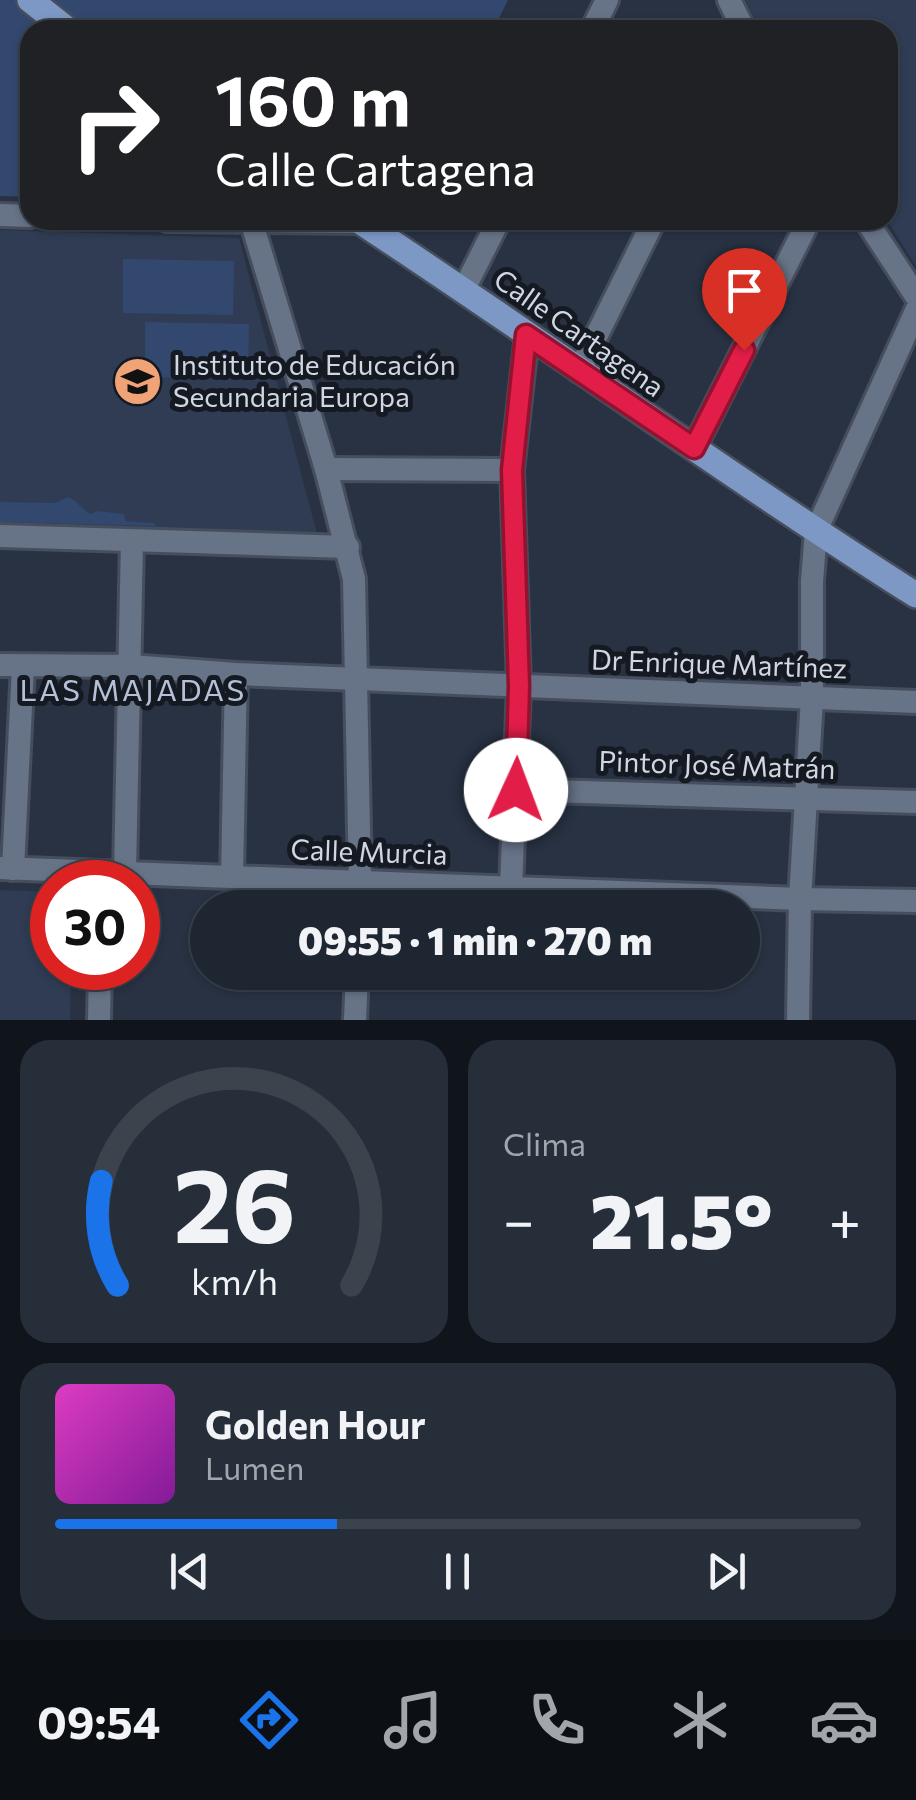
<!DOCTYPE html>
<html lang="es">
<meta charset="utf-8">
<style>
:root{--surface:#1e2632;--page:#262e3a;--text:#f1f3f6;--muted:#a1a5ac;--line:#3c434d;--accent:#1a73e8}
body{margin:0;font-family:Commissioner,sans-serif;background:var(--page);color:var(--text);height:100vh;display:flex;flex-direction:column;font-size:38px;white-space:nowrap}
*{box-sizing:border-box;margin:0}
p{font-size:32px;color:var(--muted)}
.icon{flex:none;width:55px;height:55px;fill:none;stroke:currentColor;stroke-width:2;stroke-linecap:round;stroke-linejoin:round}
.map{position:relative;height:1020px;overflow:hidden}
.drawer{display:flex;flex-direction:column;gap:20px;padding:20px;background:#10151c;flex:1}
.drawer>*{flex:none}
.guide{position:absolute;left:20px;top:20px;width:878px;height:210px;border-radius:30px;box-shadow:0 2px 8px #0004,0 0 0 2px var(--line);background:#202124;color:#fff;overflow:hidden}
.speed{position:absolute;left:30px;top:860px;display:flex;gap:20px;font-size:50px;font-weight:700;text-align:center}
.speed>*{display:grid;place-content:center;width:130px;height:130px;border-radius:50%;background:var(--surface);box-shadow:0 2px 8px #0004,0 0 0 2px var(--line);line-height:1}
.speed .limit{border:15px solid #d22;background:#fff;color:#111}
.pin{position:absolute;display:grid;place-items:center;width:85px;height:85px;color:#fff;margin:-102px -42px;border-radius:50% 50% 50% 0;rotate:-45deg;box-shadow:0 0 10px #0007}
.pin .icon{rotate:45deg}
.me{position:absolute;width:110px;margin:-55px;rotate:2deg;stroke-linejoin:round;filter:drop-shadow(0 0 8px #0008)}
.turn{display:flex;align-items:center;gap:35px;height:210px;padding:0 30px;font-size:45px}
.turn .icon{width:130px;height:130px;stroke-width:2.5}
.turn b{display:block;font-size:70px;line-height:85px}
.big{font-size:75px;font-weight:800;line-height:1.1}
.drawer .card{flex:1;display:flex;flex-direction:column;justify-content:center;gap:15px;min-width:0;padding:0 35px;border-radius:30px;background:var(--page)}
.drawer .dial{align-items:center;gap:0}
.dial svg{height:260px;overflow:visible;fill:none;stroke:var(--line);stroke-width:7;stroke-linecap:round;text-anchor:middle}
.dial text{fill:var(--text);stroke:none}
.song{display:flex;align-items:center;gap:30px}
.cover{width:120px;height:120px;border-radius:15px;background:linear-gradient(135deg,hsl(310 70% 55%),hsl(290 70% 35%))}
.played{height:10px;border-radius:5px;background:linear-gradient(90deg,var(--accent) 35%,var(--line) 35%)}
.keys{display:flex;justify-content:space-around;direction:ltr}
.heat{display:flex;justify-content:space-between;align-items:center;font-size:55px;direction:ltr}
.drawer .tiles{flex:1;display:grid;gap:20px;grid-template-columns:1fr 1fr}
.card:last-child{grid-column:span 2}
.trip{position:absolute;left:190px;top:890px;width:570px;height:100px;border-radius:50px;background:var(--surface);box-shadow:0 2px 8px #0004,0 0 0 2px var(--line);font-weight:800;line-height:100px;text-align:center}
.dock{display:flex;height:160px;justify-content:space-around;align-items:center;background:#0c0f14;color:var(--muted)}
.dock .icon{width:70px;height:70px}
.dock .current{color:var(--accent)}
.dock b{font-size:45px;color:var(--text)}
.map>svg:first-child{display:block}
.built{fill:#2f3c53}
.green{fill:#32486e}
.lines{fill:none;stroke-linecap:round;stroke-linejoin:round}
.minor-casing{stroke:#464e5d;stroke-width:28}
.major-casing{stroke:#464e5d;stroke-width:30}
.minor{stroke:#677387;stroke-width:22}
.major{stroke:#7d98c5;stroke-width:25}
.route-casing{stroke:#92132f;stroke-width:25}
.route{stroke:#e11d48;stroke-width:18}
.labels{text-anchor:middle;stroke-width:10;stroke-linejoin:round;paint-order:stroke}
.street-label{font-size:28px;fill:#d0d7e2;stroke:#151a22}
.poi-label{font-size:28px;fill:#d0d7e2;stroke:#151a22;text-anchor:start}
.neighbourhood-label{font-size:30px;letter-spacing:2.5px;fill:#b4c1d7;stroke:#151a22}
</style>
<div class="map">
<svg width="916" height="1020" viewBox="0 0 916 1020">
<rect width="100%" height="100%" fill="#283243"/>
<g class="built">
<path d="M 745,0 L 916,0 L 916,266 L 887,220 L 888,30 L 760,30 Z"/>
<path d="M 0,230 L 239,238 L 317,534 L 0,523 Z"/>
<path d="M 0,890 L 52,892 L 52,968 L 71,968 L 70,1020 L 0,1020 Z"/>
</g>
<g class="green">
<path d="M 0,0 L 16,0 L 48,30 L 30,30 L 30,197 L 0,196 Z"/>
<path d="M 51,0 L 508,0 L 493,30 L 92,30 Z"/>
<path d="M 123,259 L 234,261 L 233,315 L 123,313 Z"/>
<path d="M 145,322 L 249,324 L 248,379 L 145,377 Z"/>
<path d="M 68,497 C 78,501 82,510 91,514 L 97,511 L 124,514 L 126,521 L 154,523 L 156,526 L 0,522 L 0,502 L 55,503 Z"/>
</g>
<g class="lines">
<defs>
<g id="minor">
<path d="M 729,0 L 744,30"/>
<path d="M 592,30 L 607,0"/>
<path d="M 0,215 L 30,216"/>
<path d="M 167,220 L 360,222"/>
<path d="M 251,220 L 326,469 L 354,579 L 360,881 L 358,908"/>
<path d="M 866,220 L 916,296"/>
<path d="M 464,289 L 499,220"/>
<path d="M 579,371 L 654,220"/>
<path d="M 694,448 L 809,220"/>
<path d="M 326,469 L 512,470"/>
<path d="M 0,536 L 348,547"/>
<path d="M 0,665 L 130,666 L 236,674 L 916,702"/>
<path d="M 516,790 L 916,802"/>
<path d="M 0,868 L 800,899 L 916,901"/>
<path d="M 13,869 L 23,666"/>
<path d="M 125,872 L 132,541"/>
<path d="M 232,877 L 236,674"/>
<path d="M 511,889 L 519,686 L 512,470 L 527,335"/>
<path d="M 99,1020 L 100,968"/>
<path d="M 355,1020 L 357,972"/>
<path d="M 798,1020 L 800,899 L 812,698 L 812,581 L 816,531 L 916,311"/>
</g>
<g id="major">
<path d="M 30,0 L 68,30"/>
<path d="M 358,220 C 545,343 727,475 916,595"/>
</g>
</defs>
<use href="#minor" class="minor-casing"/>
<use href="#major" class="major-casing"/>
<use href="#minor" class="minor"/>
<use href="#major" class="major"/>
</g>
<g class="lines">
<defs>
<path id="route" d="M 516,790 L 519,686 L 512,470 L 526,335 L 694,448 L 744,350"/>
</defs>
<use href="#route" class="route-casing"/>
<use href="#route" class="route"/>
</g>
<defs>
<symbol id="school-disc" viewBox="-11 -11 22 22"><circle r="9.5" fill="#efa377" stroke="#151a22"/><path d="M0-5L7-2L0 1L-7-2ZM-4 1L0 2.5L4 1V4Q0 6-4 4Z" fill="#111"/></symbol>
</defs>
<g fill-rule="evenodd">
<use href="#school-disc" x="110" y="354" width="55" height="55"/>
</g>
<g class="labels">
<g class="street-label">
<text transform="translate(579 333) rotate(35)" y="10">Calle Cartagena</text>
<text transform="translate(719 664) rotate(2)" y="10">Dr Enrique Martínez</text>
<text transform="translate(717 765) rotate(2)" y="10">Pintor José Matrán</text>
<text transform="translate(369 852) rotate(2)" y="10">Calle Murcia</text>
</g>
<g class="poi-label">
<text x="173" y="375">Instituto de Educación<tspan x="173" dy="32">Secundaria Europa</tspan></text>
</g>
<g class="neighbourhood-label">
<text x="133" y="701">LAS MAJADAS</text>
</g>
</g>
</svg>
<div class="speed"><div class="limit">30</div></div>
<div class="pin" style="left:744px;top:350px;background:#d93025"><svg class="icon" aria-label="arrive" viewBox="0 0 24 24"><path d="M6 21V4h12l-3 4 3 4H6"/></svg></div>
<svg class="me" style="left:516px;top:790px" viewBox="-20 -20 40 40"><circle r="19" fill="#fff"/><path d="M0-13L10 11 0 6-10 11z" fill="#e11d48"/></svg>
<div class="trip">09:55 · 1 min · 270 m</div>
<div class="guide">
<div class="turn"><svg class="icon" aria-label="right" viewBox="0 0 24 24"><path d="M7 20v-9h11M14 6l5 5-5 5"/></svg><div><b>160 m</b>Calle Cartagena</div></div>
</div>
</div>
<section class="drawer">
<div class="tiles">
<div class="card dial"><svg viewBox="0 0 100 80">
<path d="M14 69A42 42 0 1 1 86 69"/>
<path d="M14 69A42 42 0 0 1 9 37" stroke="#1a73e8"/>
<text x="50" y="56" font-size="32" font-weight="700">26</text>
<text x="50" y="72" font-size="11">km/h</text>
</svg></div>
<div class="card"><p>Clima</p>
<div class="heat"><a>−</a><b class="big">21.5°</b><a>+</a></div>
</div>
<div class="card">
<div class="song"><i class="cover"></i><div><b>Golden Hour</b><p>Lumen</p></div></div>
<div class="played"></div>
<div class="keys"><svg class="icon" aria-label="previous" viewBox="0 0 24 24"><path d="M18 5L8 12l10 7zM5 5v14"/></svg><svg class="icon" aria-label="pause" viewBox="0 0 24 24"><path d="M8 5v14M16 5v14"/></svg><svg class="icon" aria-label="next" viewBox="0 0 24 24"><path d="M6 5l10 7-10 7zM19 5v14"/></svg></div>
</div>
</div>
</section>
<nav class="dock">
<b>09:54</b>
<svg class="icon current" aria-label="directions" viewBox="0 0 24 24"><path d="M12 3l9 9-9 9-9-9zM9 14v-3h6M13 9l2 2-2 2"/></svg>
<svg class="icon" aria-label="music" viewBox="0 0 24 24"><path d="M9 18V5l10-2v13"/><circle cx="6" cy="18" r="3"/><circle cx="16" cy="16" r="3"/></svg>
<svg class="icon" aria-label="phone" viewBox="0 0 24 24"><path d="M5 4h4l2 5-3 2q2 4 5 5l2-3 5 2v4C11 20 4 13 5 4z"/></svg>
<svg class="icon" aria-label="climate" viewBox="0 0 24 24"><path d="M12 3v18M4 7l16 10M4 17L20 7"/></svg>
<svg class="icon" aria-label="car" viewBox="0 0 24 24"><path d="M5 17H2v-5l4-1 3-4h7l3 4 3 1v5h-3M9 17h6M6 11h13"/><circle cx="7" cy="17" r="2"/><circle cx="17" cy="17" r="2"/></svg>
</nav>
